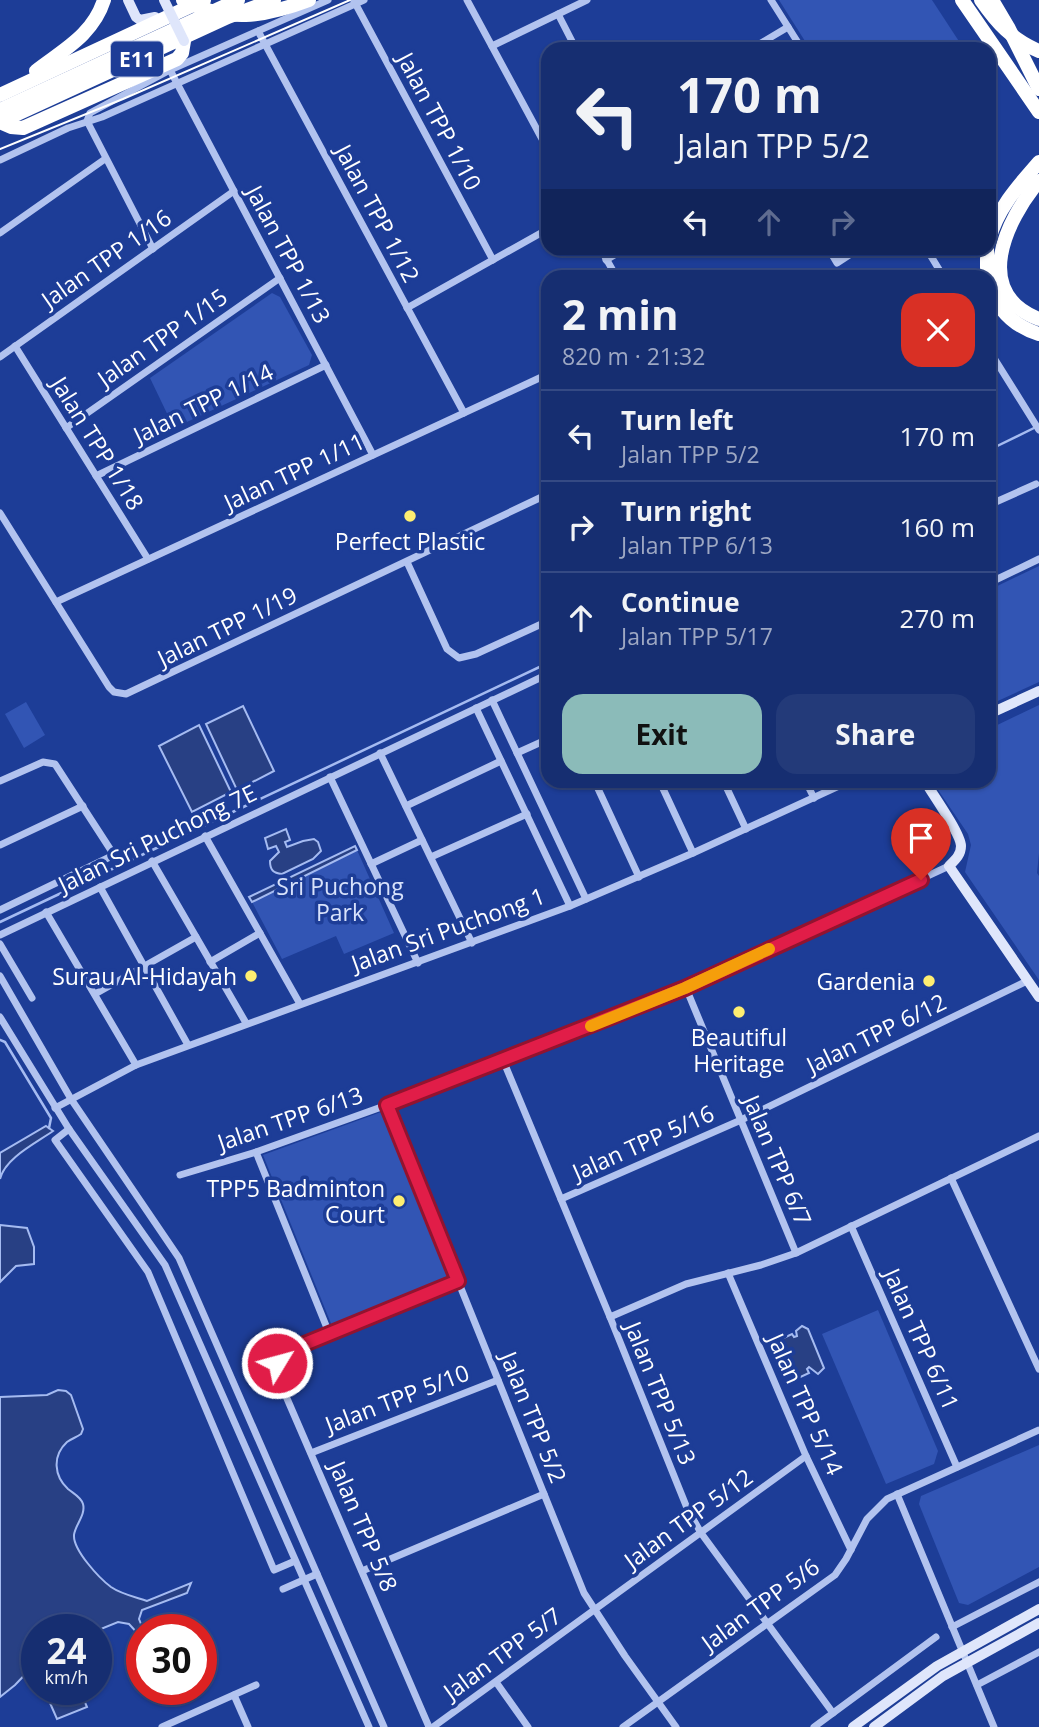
<!DOCTYPE html>
<html lang="en">
<head>
<meta charset="utf-8">
<style>
	body { margin:0; font-family:"Open Sans",sans-serif; background:#233a79; color:#f1f3f6; height:100vh; display:flex; flex-direction:column; font-size:26px; white-space:nowrap }
	* { box-sizing:border-box; margin:0 }
	p { font-size:23px; color:#9ea8c3 }
	.icon { flex:none; width:38px; height:38px; fill:none; stroke:currentColor; stroke-width:2; stroke-linecap:round; stroke-linejoin:round }
	.map { position:relative; flex:1; overflow:hidden }
	.panel { position:absolute; left:541px; top:270px; width:455px; height:518px; display:flex; flex-direction:column; background:#162e71; border-radius:21px; box-shadow:0 2px 5px #0004,0 0 0 2px #354a84 }
	.panel>* { flex:none }
	.top-card { position:absolute; left:541px; top:42px; width:455px; height:214px; border-radius:21px; box-shadow:0 2px 5px #0004,0 0 0 2px #354a84; background:#162e71; color:#f1f3f6; overflow:hidden }
	.speed { position:absolute; left:21px; top:1614px; display:flex; gap:14px; font-size:35px; font-weight:700; text-align:center }
	.speed>* { display:grid; place-content:center; width:91px; height:91px; border-radius:50%; background:#162e71; box-shadow:0 2px 5px #0004,0 0 0 2px #354a84; line-height:1 }
	.speed small { font-size:18px; font-weight:400 }
	.speed .limit { border:10px solid #d22; background:#fff; color:#111 }
	.pin { position:absolute; display:grid; place-items:center; width:60px; height:60px; color:#fff; margin:-72px -30px; border-radius:50% 50% 50% 0; rotate:-45deg; box-shadow:0 0 7px #0007 }
	.pin .icon { rotate:45deg }
	.me { position:absolute; width:77px; margin:-38px; rotate:53deg; stroke-linejoin:round; filter:drop-shadow(0 0 5px #0008) }
	.turn { display:flex; align-items:center; gap:24px; height:147px; padding:0 21px; font-size:32px }
	.turn .icon { width:91px; height:91px; stroke-width:2.5 }
	.turn b { display:block; font-size:49px; line-height:60px }
	.lanes { display:flex; align-items:center; height:66px; padding:0 21px; background:#0003; justify-content:center; gap:35px; direction:ltr }
	.lanes .off { opacity:.35 }
	.round { display:grid; place-items:center; flex:none; width:74px; height:74px; border-radius:21px; background:#233a79 }
	.headline { display:flex; align-items:center; justify-content:space-between; height:119px; padding:0 21px }
	h1 { font-size:42px; font-weight:700; line-height:52px }
	.button { display:flex; gap:14px; margin-top:auto; padding:14px 21px }
	.button a { flex:1; height:80px; border-radius:21px; background:#8bbbb9; color:#111; font-size:28px; font-weight:700; line-height:80px; text-align:center }
	.button a+a { background:#233a79; color:#f1f3f6 }
	ul { padding:0; list-style:none }
	li { display:flex; align-items:center; gap:21px; height:91px; padding:0 21px; border-top:2px solid #354a84 }
	li div { flex:1 }
	li b { display:block; font-size:26px }
	li em { font-style:normal }
	.map>svg:first-child { display:block }
	.green { fill:#3255b4 }
	.water { fill:#284084; stroke:#a5bbf1; stroke-width:2 }
	.lines { fill:none; stroke-linecap:round; stroke-linejoin:round }
	.stream { stroke:#a5bbf1; stroke-width:2.5 }
	.street { stroke:#b2c3ef; stroke-width:7 }
	.secondary { stroke:#dfe6fb; stroke-width:10 }
	.highway { stroke:#fff; stroke-width:14 }
	.tram { stroke:#fff; stroke-width:2 }
	.secondary-bridge { stroke:#dfe6fb; stroke-width:10 }
	.highway-bridge { stroke:#fff; stroke-width:14 }
	.route-casing { stroke:#92132f; stroke-width:18 }
	.route { stroke:#e11d48; stroke-width:12 }
	.slow { stroke:#f59e0b; stroke-width:12 }
	.poi-dot { fill:#feee71; stroke:#1d3d97; stroke-width:2.5 }
	.labels { text-anchor:middle; dominant-baseline:central; stroke-width:7; stroke-linejoin:round; paint-order:stroke }
	.shield { fill:#1d3d97; stroke:#bbc5e0; stroke-width:2 }
	.shield-label { font-size:21px; font-weight:bold; fill:#fff }
	.street-label { font-size:23px; fill:#fff; stroke:#1d3d97 }
	.poi-label { font-size:23px; fill:#fff; stroke:#1d3d97; text-anchor:end }
	.park-label { font-size:23px; fill:#d8e2fb; stroke:#1d3d97 }
</style>
</head>
<body>
<div class="map">
<svg width="1039" height="1727" viewBox="0 0 1039 1727">
	<rect width="100%" height="100%" fill="#1d3d97"/>
	<g class="green">
		<polygon points="779,0 932,0 964,49 810,49"/>
		<polygon points="272,293 280,297 312,355 309,365 174,428 150,378"/>
		<polygon points="1039,566 1039,682 989,705 989,590"/>
		<polygon points="26,702 45,735 24,748 5,714"/>
		<polygon points="1039,705 1039,853 1037,873 1039,876 1039,980 965,872 971,845 968,834 932,781 989,780 989,729"/>
		<polygon points="357,850 394,933 344,954 336,936 282,959 252,902"/>
		<polygon points="384,1111 452,1279 332,1326 263,1155"/>
		<polygon points="878,1310 938,1451 934,1464 886,1484 822,1334"/>
		<polygon points="1039,1445 1039,1567 968,1605 959,1603 919,1504 921,1496"/>
	</g>
	<g class="water">
		<polygon points="243,706 274,771 237,790 206,724"/>
		<polygon points="199,725 231,792 192,812 159,746"/>
		<path d="M286,829l4,11 -5,2 2,5 16,-6 11,-2 4,3 3,9 -8,8 -31,15c-9,-1 -12,-4 -12,-13l9,-9 -3,-6 -8,3 -3,-11z"/>
		<polygon points="355,846 357,850 252,902 249,897"/>
		<path d="M46,1126l7,5c-17,12 -48,27 -53,48v-26z"/>
		<polygon points="0,1225 27,1228 34,1247 34,1264 16,1266 0,1282"/>
		<polygon points="802,1326 808,1329 824,1368 818,1374 809,1367 807,1369 809,1373 792,1381 775,1342 792,1334 794,1337 797,1336 796,1331"/>
		<path d="M58,1390l8,1 5,4 12,34 -2,5c-4,3 -10,5 -14,8 -15,14 -13,34 1,47 6,5 13,8 15,15 3,11 -8,21 -9,31 -1,15 25,43 37,52 10,7 24,10 36,14l44,-18 -4,10 -45,17 -3,9 4,10 -3,7 -11,-12 -11,-2 -22,9 -59,-2v33l-22,23 -15,12v-300l47,-2z"/>
		<polygon points="80,1691 87,1707 57,1719 50,1703"/>
	</g>
	<g class="lines">
		<g class="stream">
			<polyline points="989,450 1036,427"/>
			<polyline points="0,922 548,663"/>
			<polyline points="0,1040 5,1042 51,1118 49,1128"/>
		</g>
		<g class="street">
			<polyline points="467,0 548,150"/>
			<polyline points="771,0 802,49"/>
			<polyline points="354,1 493,260"/>
			<polyline points="558,14 576,49"/>
			<polyline points="258,31 464,413"/>
			<polyline points="492,46 587,0"/>
			<polyline points="751,49 788,27"/>
			<polyline points="170,70 373,455"/>
			<polyline points="0,160 68,128 102,117 364,0"/>
			<polyline points="0,233 105,159"/>
			<polyline points="600,248 616,276"/>
			<polyline points="828,248 837,263 860,248"/>
			<polyline points="926,248 943,276"/>
			<polyline points="153,249 87,121 90,113 170,70 328,0"/>
			<polyline points="606,260 626,248"/>
			<polyline points="407,308 548,229"/>
			<polyline points="15,346 148,559"/>
			<polyline points="989,350 1039,430"/>
			<polyline points="0,357 234,191"/>
			<polyline points="66,428 280,278"/>
			<polyline points="96,476 326,365"/>
			<polyline points="989,505 1036,484"/>
			<polyline points="0,513 109,687 114,692 126,694 548,494"/>
			<polyline points="407,562 447,649 459,658 476,654 548,621"/>
			<polyline points="989,583 1039,559"/>
			<polyline points="56,602 548,374"/>
			<polyline points="492,700 586,899"/>
			<polyline points="476,708 570,906"/>
			<polyline points="380,753 472,943"/>
			<polyline points="517,753 548,739"/>
			<polyline points="330,777 418,963"/>
			<polyline points="594,780 639,877"/>
			<polyline points="659,780 693,853"/>
			<polyline points="723,780 746,829"/>
			<polyline points="805,780 814,798"/>
			<polyline points="0,781 43,762 55,764 114,855 0,910"/>
			<polyline points="406,806 501,761"/>
			<polyline points="205,836 300,1004"/>
			<polyline points="0,845 83,806"/>
			<polyline points="431,857 527,814"/>
			<polyline points="152,861 246,1023"/>
			<polyline points="371,864 422,840"/>
			<polyline points="100,887 188,1045"/>
			<polyline points="46,912 136,1065"/>
			<polyline points="0,935 548,674"/>
			<polyline points="0,944 32,998"/>
			<polyline points="210,962 260,933"/>
			<polyline points="0,976 71,1099 179,1258 384,1727"/>
			<polyline points="686,988 796,1253"/>
			<polyline points="95,994 196,937"/>
			<polyline points="0,1017 69,1129 165,1265 369,1727"/>
			<polyline points="503,1060 610,1317 687,1508 701,1533 833,1713"/>
			<polyline points="387,1105 584,1593 625,1656 676,1727"/>
			<polyline points="55,1108 136,1065 570,906 693,853 852,780"/>
			<polyline points="69,1129 55,1140 148,1272 274,1570 295,1561"/>
			<polyline points="256,1152 329,1333"/>
			<polyline points="180,1175 256,1152 387,1105 686,988 949,866"/>
			<polyline points="951,1178 1039,1369"/>
			<polyline points="561,1199 741,1120 1027,981"/>
			<polyline points="851,1226 957,1467"/>
			<polyline points="728,1273 806,1456 851,1550"/>
			<polyline points="610,1317 686,1284 761,1265 796,1253 1039,1136"/>
			<polyline points="311,1453 498,1380"/>
			<polyline points="897,1494 994,1727"/>
			<polyline points="362,1571 544,1494"/>
			<polyline points="283,1589 317,1574"/>
			<polyline points="952,1627 1039,1582"/>
			<polyline points="496,1682 528,1727"/>
			<polyline points="977,1685 1039,1652"/>
			<polyline points="234,1695 248,1727"/>
			<polyline points="162,1727 256,1685"/>
			<polyline points="429,1727 279,1380 277,1363 285,1352 458,1281"/>
			<polyline points="433,1727 806,1456"/>
			<polyline points="623,1727 835,1575 846,1559 867,1519 887,1499 1039,1430"/>
			<polyline points="814,1727 936,1637"/>
		</g>
		<g class="secondary">
			<polyline points="128,0 136,17 140,20 155,17"/>
			<polyline points="989,714 1039,691"/>
			<path d="M924,780c8,13 37,54 37,66 0,9 -6,14 -12,20l90,131"/>
			<polyline points="853,1727 937,1666 1039,1609"/>
			<polyline points="874,1727 943,1676 1039,1623"/>
		</g>
		<g class="highway">
			<polyline points="962,0 1039,112"/>
			<polyline points="992,0 1008,27 1039,89"/>
			<path d="M36,71c27,-21 57,-36 68,-71"/>
			<polyline points="0,95 204,0"/>
			<polyline points="0,110 238,0"/>
			<polyline points="0,122 228,17 274,0"/>
			<polyline points="0,122 11,127 23,128 177,59 182,53 184,41"/>
			<path d="M1039,181c-33,39 -68,112 0,138"/>
			<path d="M989,240c8,-31 29,-54 50,-78"/>
			<polyline points="987,248 987,276"/>
			<path d="M989,284c8,25 24,42 50,50"/>
		</g>
		<polyline class="tram" points="0,149 123,99 350,0"/>
		<polyline class="secondary-bridge" points="164,0 184,41"/>
		<g class="highway-bridge">
			<path d="M183,0c45,23 81,17 126,0"/>
			<path d="M981,0c16,23 31,40 58,51"/>
		</g>
	</g>
	<g class="lines">
		<defs>
			<polyline id="route" points="277,1363 285,1352 458,1281 387,1105 685,988 921,880"/>
		</defs>
		<use href="#route" class="route-casing"/>
		<use href="#route" class="route"/>
		<polyline class="slow" points="591,1026 685,988 769,949"/>
	</g>
	<g class="poi-dot">
		<circle cx="410" cy="516" r="7"/>
		<circle cx="251" cy="976" r="7"/>
		<circle cx="929" cy="981" r="7"/>
		<circle cx="739" cy="1012" r="7"/>
		<circle cx="399" cy="1201" r="7"/>
	</g>
	<g class="labels">
		<rect class="shield" x="111" y="41.5" width="52" height="35" rx="5"/>
		<g class="shield-label">
			<text x="137" y="59">E11</text>
		</g>
		<g class="street-label">
			<text transform="translate(440 121) rotate(62)">Jalan TPP 1/10</text>
			<text transform="translate(378 213) rotate(62)">Jalan TPP 1/12</text>
			<text transform="translate(289 254) rotate(62)">Jalan TPP 1/13</text>
			<text transform="translate(106 258) rotate(-35)">Jalan TPP 1/16</text>
			<text transform="translate(162 337) rotate(-35)">Jalan TPP 1/15</text>
			<text transform="translate(203 403) rotate(-26)">Jalan TPP 1/14</text>
			<text transform="translate(98 443) rotate(58)">Jalan TPP 1/18</text>
			<text transform="translate(294 471) rotate(-25)">Jalan TPP 1/11</text>
			<text transform="translate(227 626) rotate(-26)">Jalan TPP 1/19</text>
			<text transform="translate(157 838) rotate(-26)">Jalan Sri Puchong 7E</text>
			<text transform="translate(448 929) rotate(-20)">Jalan Sri Puchong 1</text>
			<text transform="translate(876 1033) rotate(-26)">Jalan TPP 6/12</text>
			<text transform="translate(290 1118) rotate(-19)">Jalan TPP 6/13</text>
			<text transform="translate(643 1142) rotate(-24)">Jalan TPP 5/16</text>
			<text transform="translate(778 1160) rotate(67)">Jalan TPP 6/7</text>
			<text transform="translate(922 1339) rotate(66)">Jalan TPP 6/11</text>
			<text transform="translate(661 1393) rotate(68)">Jalan TPP 5/13</text>
			<text transform="translate(397 1398) rotate(-21)">Jalan TPP 5/10</text>
			<text transform="translate(806 1404) rotate(66)">Jalan TPP 5/14</text>
			<text transform="translate(534 1417) rotate(68)">Jalan TPP 5/2</text>
			<text transform="translate(688 1518) rotate(-36)">Jalan TPP 5/12</text>
			<text transform="translate(364 1526) rotate(67)">Jalan TPP 5/8</text>
			<text transform="translate(760 1604) rotate(-36)">Jalan TPP 5/6</text>
			<text transform="translate(502 1653) rotate(-36)">Jalan TPP 5/7</text>
		</g>
		<g class="poi-label">
			<text x="410" y="541" text-anchor="middle">Perfect Plastic</text>
			<text x="237" y="976">Surau Al-Hidayah</text>
			<text x="915" y="981">Gardenia</text>
			<text x="739" y="1037" text-anchor="middle">Beautiful<tspan x="739" dy="26">Heritage</tspan></text>
			<text x="385" y="1188">TPP5 Badminton<tspan x="385" dy="26">Court</tspan></text>
		</g>
		<g class="park-label">
			<text x="340" y="886">Sri Puchong<tspan x="340" dy="26">Park</tspan></text>
		</g>
	</g>
</svg>
<div class="speed"><div>24<small>km/h</small></div><div class="limit">30</div></div>
<div class="pin" style="left:921px;top:880px;background:#d93025"><svg class="icon" aria-label="arrive" viewBox="0 0 24 24"><path d="M6 21V4h12l-3 4 3 4H6"/></svg></div>
<svg class="me" style="left:277px;top:1363px" viewBox="-20 -20 40 40"><circle r="17" fill="#e11d48" stroke="#fff" stroke-width="3"/><path d="M0-11L8 9 0 5-8 9z" fill="#fff"/></svg>
<div class="top-card">
<div class="turn"><svg class="icon" aria-label="left" viewBox="0 0 24 24"><path d="M17 20v-9H6M10 6l-5 5 5 5"/></svg><div><b>170 m</b>Jalan TPP 5/2</div></div>
<div class="lanes"><svg class="icon" aria-label="left" viewBox="0 0 24 24"><path d="M17 20v-9H6M10 6l-5 5 5 5"/></svg><svg class="icon off" aria-label="ahead" viewBox="0 0 24 24"><path d="M12 20V5M6 11l6-6 6 6"/></svg><svg class="icon off" aria-label="right" viewBox="0 0 24 24"><path d="M7 20v-9h11M14 6l5 5-5 5"/></svg></div>
</div>
<section class="panel">
<div class="headline"><div><h1>2 min</h1><p>820 m · 21:32</p></div><a class="round" style="background:#d93025;color:#fff"><svg class="icon" aria-label="close" viewBox="0 0 24 24"><path d="M6 6l12 12M18 6L6 18"/></svg></a></div>
<ul>
<li><svg class="icon" aria-label="left" viewBox="0 0 24 24"><path d="M17 20v-9H6M10 6l-5 5 5 5"/></svg><div><b>Turn left</b><p>Jalan TPP 5/2</p></div><em>170 m</em></li>
<li><svg class="icon" aria-label="right" viewBox="0 0 24 24"><path d="M7 20v-9h11M14 6l5 5-5 5"/></svg><div><b>Turn right</b><p>Jalan TPP 6/13</p></div><em>160 m</em></li>
<li><svg class="icon" aria-label="ahead" viewBox="0 0 24 24"><path d="M12 20V5M6 11l6-6 6 6"/></svg><div><b>Continue</b><p>Jalan TPP 5/17</p></div><em>270 m</em></li>
</ul>
<div class="button"><a>Exit</a><a>Share</a></div>
</section>
</div>
</body>
</html>
